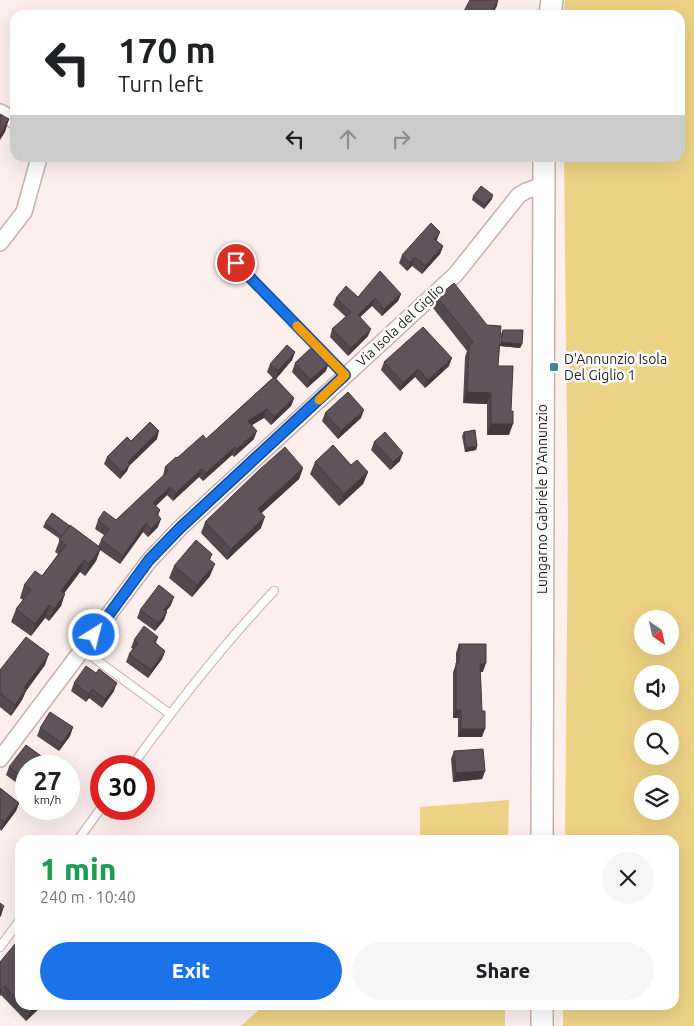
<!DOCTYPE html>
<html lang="en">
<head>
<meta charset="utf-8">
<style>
	body { margin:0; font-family:Ubuntu,sans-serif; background:#f6f6f6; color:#202124; height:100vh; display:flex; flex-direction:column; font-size:19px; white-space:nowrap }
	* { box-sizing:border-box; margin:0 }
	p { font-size:16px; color:#757577 }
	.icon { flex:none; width:28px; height:28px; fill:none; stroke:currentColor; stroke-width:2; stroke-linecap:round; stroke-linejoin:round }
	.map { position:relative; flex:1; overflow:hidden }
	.side { position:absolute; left:15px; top:835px; width:664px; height:175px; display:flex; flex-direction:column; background:#fff; border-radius:15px; box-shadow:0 5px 20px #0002 }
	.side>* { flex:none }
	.banner { position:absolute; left:10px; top:10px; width:675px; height:152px; border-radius:15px; box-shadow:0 5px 20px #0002; background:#fff; color:#202124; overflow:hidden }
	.needle { width:32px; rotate:146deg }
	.buttons { position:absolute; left:634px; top:610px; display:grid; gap:10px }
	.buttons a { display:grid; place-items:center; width:45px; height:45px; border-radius:50%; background:#fff; box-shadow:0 5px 20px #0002; font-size:25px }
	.speed { position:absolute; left:15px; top:755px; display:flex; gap:10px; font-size:25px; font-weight:700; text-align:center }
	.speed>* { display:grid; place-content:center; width:65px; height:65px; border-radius:50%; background:#fff; box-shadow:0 5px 20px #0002; line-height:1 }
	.speed small { font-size:12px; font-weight:400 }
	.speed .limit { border:8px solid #d22; background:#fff; color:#111 }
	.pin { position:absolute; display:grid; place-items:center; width:42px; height:42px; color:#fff; margin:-21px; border:2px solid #fff; border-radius:50%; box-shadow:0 1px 5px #0007 }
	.me { position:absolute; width:55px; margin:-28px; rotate:36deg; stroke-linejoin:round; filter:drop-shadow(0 0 4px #0008) }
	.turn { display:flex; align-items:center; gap:18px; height:105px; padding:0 25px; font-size:22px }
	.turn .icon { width:65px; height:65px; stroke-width:2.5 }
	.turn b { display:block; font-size:35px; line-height:42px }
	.lanes { display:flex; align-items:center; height:48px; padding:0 25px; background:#0003; justify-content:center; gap:25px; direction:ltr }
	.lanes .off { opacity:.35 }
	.round { display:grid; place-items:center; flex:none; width:52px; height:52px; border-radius:26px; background:#f6f6f6 }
	.headline { display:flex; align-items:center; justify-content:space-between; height:85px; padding:0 25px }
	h1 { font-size:30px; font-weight:800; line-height:38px; color:#1e9e55 }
	.button { display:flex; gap:10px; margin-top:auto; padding:10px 25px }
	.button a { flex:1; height:58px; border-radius:30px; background:#1a73e8; color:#fff; font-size:20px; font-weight:800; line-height:58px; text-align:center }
	.button a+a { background:#f6f6f6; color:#202124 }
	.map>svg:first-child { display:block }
	.green { fill:#eed386; fill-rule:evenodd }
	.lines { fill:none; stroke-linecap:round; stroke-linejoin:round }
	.service-casing { stroke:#c5b0ae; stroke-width:10 }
	.minor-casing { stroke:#c5b0ae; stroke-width:18 }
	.secondary-casing { stroke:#c5b0ae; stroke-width:24 }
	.service { stroke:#fff; stroke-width:8 }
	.minor { stroke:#fff; stroke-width:15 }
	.secondary { stroke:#fff; stroke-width:21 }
	.wall { fill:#54474d }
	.shaded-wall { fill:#45393e }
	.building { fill:#625259; stroke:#45393e }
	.route-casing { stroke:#114b97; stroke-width:12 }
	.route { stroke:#1a73e8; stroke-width:9 }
	.slow { stroke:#f59e0b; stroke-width:9 }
	.poi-dot { fill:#418694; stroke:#fff; stroke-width:2 }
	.labels { text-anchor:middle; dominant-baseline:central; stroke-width:5; stroke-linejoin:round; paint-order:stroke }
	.street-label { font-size:14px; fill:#271f1e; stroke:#fff }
	.poi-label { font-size:14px; fill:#271f1e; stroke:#fff; text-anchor:start }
</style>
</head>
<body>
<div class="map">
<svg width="694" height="1026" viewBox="0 0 694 1026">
	<rect width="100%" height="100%" fill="#fdefee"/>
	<g class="green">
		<path d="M565,0h129v1026h-131v-21h111v-165h-109l3,-320 -4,-362h116v-143h-117zM642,619h28v27h-28zM642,674h28v27h-28zM642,729h28v27h-28zM642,784h28v27h-28z"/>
		<polygon points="509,800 508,840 420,840 420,807"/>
		<polygon points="264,1005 505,1005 505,1026 241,1026"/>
	</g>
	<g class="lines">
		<defs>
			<g id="service">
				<polyline points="236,263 345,375"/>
				<polyline points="83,650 170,714"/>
				<path d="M132,766c44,-61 90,-120 142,-175"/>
				<polyline points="78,840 101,808"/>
				<polyline points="0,947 20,920"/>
			</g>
			<g id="minor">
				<polyline points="0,112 15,121"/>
				<polyline points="0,243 24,212 39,158"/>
				<polyline points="0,759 149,561 180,528 456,274 519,195 526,191 543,185"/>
			</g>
			<g id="secondary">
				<polyline points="550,15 552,0"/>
				<polyline points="542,840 544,158"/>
				<polyline points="542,1026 542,1005"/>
			</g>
		</defs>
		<use href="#service" class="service-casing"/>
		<use href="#minor" class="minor-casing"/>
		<use href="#secondary" class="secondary-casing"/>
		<use href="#service" class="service"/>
		<use href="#minor" class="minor"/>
		<use href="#secondary" class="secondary"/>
	</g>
	<g class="wall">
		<polygon points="473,196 492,199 484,209 472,200"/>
		<polygon points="437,240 437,241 443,246 440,254 422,274 412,266 407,271 399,263 402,255"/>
		<polygon points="401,294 398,301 382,316 372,306 360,317 368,336 348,356 330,337 332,329 346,317 333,305 336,298"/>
		<polygon points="437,297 498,366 509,435 487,435 487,404 463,403 465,357 467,351 433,308"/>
		<polygon points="503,330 522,344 520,348 500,346 501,334"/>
		<polygon points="295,352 292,360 276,379 294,398 291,406 271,425 264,418 252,425 254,439 234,457 232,455 203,481 199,477 173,501 167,495 156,506 160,510 158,516 158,527 148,537 143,532 120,564 100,550 96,561 85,576 80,572 64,593 61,606 49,621 45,618 31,636 11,622 16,609 23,600 20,598 24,585 42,576 58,554 55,552 60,539 43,527 45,523 98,547 101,540 104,535 95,529 98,520 116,520 163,476 165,467 206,439 273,378 267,372 270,364"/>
		<polygon points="384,362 449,366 425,388 415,377 400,391 381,370"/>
		<polygon points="295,363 326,371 307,388 292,372"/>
		<polygon points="325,413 361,418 338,439 322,421"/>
		<polygon points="464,432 477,446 476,450 465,452 462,436"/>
		<polygon points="157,439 129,466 127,471 120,479 104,464 107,457 131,441"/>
		<polygon points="374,442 400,461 390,470 371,450"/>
		<polygon points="315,462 351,465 368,472 363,484 339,506 310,474"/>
		<polygon points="303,468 299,479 261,513 261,528 227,560 201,533 205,522"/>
		<polygon points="212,554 210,560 210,576 192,597 169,578 174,566"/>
		<polygon points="171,605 166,611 164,620 155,631 137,618 140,610"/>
		<polygon points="158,637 156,643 165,651 162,659 148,678 126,662 129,654 133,649 131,648 134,640"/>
		<polygon points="459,644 483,672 480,672 482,737 458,737 458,718 453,718 453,672 456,664 456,653"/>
		<polygon points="45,665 26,691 22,700 11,716 0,707 0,670"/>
		<polygon points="74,683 114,691 102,708 89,698 86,702 71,691"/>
		<polygon points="73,727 70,736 59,751 37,736 40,728"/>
		<polygon points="454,751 485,771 482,779 453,782 451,759"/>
		<polygon points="26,766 26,790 6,775 9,767"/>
		<polygon points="0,788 19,803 16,811 1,831 0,829"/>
		<polygon points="20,938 20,1005 43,1005 26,1021 1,995"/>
	</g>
	<g class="shaded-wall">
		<polygon points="498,0 497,6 492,15 490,15"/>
		<polygon points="9,119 5,132 0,140 0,135"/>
		<polygon points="493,195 492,199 484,209 485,205"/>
		<polygon points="440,232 437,240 431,247 434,239"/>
		<polygon points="443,246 440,254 422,274 425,266"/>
		<polygon points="415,257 412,266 407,271 410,263"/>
		<polygon points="401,294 398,301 382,316 384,309"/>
		<polygon points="375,298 372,306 355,322 358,315"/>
		<polygon points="371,329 368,336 348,356 351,348"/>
		<polygon points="501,342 522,344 520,348 500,346"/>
		<polygon points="295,352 292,360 275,380 278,371"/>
		<polygon points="452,358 449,366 425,388 428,380"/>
		<polygon points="329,363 326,371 307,388 310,380"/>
		<polygon points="418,369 415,377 400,391 403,383"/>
		<polygon points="467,392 491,393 487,404 463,403"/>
		<polygon points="294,398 291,406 271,425 274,417"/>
		<polygon points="267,409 264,418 245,429 248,421"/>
		<polygon points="364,410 361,418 338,439 341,431"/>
		<polygon points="491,424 513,424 509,435 487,435"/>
		<polygon points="159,431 157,439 129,466 127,471 120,479 122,472 128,462"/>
		<polygon points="257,431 254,439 234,457 237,449"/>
		<polygon points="477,446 476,450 465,452 466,448"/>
		<polygon points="235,447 232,455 203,481 206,473"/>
		<polygon points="403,453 400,461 390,470 393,462"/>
		<polygon points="303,468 299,479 254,520 258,509"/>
		<polygon points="202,469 199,477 173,501 176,493"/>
		<polygon points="368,472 363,484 339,506 344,494"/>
		<polygon points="170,487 167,495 150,511 153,503"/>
		<polygon points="265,517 261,528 227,560 231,549"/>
		<polygon points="161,519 158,527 148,537 151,529"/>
		<polygon points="146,523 143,532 120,564 123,556"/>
		<polygon points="101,548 96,561 85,576 89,564"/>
		<polygon points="84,560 80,572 57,603 61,591"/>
		<polygon points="215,564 210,576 192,597 197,585"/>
		<polygon points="65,594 61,606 49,621 54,609"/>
		<polygon points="174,597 171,605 161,618 164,610"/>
		<polygon points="49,605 45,618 31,636 35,624"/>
		<polygon points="167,612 164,620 155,631 158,623"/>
		<polygon points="165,651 162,659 148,678 151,670"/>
		<polygon points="49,654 45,665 26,691 22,700 11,716 15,705 24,688"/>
		<polygon points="486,663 483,672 477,672 480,664"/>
		<polygon points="117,683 114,691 102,708 105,699"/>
		<polygon points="92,689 89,698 86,702 89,694"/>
		<polygon points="456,710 461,710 458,718 453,718"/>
		<polygon points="73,727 70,736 59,751 62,743"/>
		<polygon points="461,729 485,729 482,737 458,737"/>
		<polygon points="485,771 482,779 453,782 456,773"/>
		<polygon points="19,803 16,811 1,831 4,822"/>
		<polygon points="4,906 1,916 0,917 0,912"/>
		<polygon points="4,986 1,995 0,996 0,991"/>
		<polygon points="37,1005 43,1005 26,1021 29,1013"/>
	</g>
	<g class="building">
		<polygon points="470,0 498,0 490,15 467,15 463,13"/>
		<polygon points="0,114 9,119 0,135"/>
		<polygon points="481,186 493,195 485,205 473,196"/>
		<polygon points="431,223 440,232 434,239 443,246 425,266 415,257 410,263 402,255"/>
		<polygon points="380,271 401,294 384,309 375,298 358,315 371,329 351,348 332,329 351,312 336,298 346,286 358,297"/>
		<polygon points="454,283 487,325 501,326 498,366 513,366 511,411 513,411 513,424 491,424 491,393 467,392 469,346 473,342 437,297"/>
		<polygon points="423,327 452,358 428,380 418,369 403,383 384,362"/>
		<polygon points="503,330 523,330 522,344 501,342"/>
		<polygon points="287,345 295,352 278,371 270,364"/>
		<polygon points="313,346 329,363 310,380 295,363"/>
		<polygon points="274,377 294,398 274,417 267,409 248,421 257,431 237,449 235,447 206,473 202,469 176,493 170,487 153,503 160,510 157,514 161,519 151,529 146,523 123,556 101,540 109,529 98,520 104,511 116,520 168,471 165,467 176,457 177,458 203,435 206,439"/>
		<polygon points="348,392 364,410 341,431 325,413"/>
		<polygon points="150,422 159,431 128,462 130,464 122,472 107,457 127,437 131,441"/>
		<polygon points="475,430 477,446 466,448 464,432"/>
		<polygon points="385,432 403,453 393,462 374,442"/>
		<polygon points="333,445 351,465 357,460 368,472 344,494 315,462"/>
		<polygon points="285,447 303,468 258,509 265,517 231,549 205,522 258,471"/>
		<polygon points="52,513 70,526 62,536 45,523"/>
		<polygon points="70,525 101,548 89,564 84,560 61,591 65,594 54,609 49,605 35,624 16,609 31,590 24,585 35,571 42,576 66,545 59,540"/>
		<polygon points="196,540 212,554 209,559 215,564 197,585 174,566"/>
		<polygon points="159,585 174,597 164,610 167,612 158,623 140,610"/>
		<polygon points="144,626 158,637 154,642 165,651 151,670 129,654 138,643 134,640"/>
		<polygon points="26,637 49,654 24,688 26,689 15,705 0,693 0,670"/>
		<polygon points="459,644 486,644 486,663 480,664 482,711 485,711 485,729 461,729 461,710 456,710 456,663 459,663"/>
		<polygon points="86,666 96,673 99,669 117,683 105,699 92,689 89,694 74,683"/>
		<polygon points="50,712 73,727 62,743 40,728"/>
		<polygon points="26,745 48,761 44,766 26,766 26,780 9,767"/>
		<polygon points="483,749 485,771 456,773 454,751"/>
		<polygon points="0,788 19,803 4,822 0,819"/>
		<polygon points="0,903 4,906 0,912"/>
		<polygon points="20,938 20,1003 4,986 0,991 0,962"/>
		<polygon points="22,1005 37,1005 29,1013"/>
	</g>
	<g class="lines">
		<defs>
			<polyline id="route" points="94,635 149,560 180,528 345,375 236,263"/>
		</defs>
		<use href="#route" class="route-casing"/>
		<use href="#route" class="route"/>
		<polyline class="slow" points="297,326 345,375 319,400"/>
	</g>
	<rect class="poi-dot" x="549" y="362" width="10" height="10" rx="2.5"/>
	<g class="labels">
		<g class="street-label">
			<text transform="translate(400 325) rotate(-43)">Via Isola del Giglio</text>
			<text transform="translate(542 499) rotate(-90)">Lungarno Gabriele D'Annunzio</text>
		</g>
		<g class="poi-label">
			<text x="564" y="359">D'Annunzio Isola<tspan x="564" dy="16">Del Giglio 1</tspan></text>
		</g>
	</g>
</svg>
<div class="buttons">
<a><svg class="needle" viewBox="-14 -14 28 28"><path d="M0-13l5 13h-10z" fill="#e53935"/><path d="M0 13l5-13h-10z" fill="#757577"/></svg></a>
<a><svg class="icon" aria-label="sound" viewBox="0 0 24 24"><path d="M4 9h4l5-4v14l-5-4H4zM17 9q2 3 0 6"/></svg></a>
<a><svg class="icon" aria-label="search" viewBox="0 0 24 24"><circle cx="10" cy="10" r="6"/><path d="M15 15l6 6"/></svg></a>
<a><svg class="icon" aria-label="layers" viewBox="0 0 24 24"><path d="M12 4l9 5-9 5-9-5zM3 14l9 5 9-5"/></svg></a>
</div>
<div class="speed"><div>27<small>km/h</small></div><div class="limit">30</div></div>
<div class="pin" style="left:236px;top:263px;background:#d93025"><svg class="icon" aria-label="arrive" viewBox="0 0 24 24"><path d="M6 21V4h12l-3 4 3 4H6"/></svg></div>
<svg class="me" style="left:94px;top:635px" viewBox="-20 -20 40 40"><circle r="17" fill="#1a73e8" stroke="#fff" stroke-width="3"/><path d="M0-11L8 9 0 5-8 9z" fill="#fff"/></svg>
<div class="banner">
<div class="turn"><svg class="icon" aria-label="left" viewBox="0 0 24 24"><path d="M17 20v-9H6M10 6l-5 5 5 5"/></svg><div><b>170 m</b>Turn left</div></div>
<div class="lanes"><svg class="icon" aria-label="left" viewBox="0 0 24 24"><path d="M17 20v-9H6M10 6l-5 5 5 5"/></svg><svg class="icon off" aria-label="ahead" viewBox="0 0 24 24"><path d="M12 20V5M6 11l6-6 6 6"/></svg><svg class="icon off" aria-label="right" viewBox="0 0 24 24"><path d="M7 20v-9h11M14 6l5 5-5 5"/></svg></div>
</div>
<section class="side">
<div class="headline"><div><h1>1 min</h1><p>240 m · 10:40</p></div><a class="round"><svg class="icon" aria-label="close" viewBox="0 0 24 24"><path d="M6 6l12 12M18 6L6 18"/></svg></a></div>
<div class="button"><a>Exit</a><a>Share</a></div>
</section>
</div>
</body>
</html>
